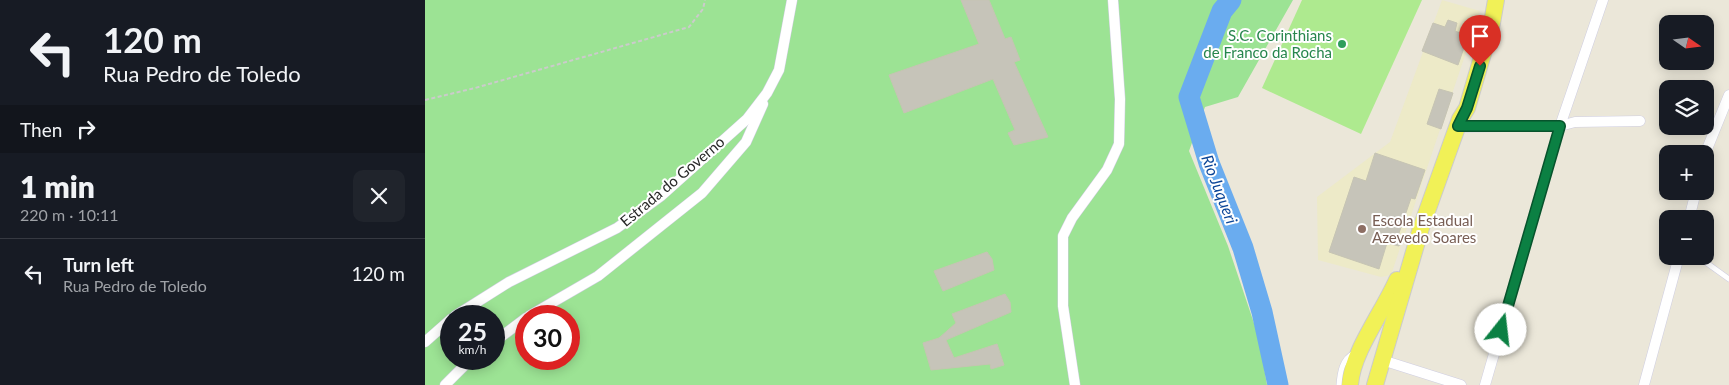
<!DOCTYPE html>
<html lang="en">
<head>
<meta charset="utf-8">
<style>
	body { margin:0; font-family:Lato,sans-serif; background:#20242c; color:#f1f3f6; height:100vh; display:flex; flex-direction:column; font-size:19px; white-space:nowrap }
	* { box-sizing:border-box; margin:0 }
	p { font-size:16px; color:#9ea1a6 }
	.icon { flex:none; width:28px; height:28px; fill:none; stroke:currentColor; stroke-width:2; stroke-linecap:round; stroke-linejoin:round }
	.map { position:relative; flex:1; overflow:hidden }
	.drawer { display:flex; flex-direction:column; background:#171b24; width:425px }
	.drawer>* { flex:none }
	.guide { background:#171b24; color:#f1f3f6; overflow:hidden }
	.needle { width:32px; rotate:104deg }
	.tools { position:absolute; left:1234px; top:15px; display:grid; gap:10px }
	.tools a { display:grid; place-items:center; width:55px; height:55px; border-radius:10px; background:#171b24; box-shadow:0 2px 12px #0003; font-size:25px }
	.speed { position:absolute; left:15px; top:305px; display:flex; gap:10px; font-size:25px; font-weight:700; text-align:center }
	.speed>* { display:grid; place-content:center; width:65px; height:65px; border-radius:50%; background:#171b24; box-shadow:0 2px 12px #0003; line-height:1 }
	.speed small { font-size:12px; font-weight:400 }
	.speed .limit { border:8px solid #d22; background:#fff; color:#111 }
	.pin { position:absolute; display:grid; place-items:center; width:42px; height:42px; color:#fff; margin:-51px -21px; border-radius:50% 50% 50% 0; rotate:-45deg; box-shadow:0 0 5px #0007 }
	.pin .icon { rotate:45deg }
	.me { position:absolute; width:55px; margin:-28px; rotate:16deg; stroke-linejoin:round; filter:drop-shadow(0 0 4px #0008) }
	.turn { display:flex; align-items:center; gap:18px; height:105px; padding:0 20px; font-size:22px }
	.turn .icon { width:65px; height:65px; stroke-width:2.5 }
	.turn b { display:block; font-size:35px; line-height:42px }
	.then { display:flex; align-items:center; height:48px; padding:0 20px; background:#0003; gap:10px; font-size:19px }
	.round { display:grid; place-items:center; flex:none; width:52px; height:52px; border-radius:10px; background:#20242c }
	.head { display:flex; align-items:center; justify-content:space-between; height:85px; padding:0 20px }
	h1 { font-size:30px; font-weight:800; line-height:38px }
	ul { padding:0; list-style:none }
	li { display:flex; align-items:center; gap:15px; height:70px; padding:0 20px; border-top:1px solid #363941 }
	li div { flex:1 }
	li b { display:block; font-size:19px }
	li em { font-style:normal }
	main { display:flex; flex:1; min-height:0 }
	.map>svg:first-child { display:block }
	.education { fill:#edeac8 }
	.green { fill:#9ce394; fill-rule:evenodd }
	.pitch { fill:#aeea8f }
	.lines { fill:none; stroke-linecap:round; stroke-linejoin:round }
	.river { stroke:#6aacef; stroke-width:21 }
	.building { fill:#c6c4b9; stroke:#c6c4b3 }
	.service-casing { stroke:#cfcee1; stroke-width:6 }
	.minor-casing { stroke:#cfcee1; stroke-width:11 }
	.primary-casing { stroke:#cbcbcb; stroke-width:18 }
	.path { stroke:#cbcbcb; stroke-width:2; stroke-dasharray:4 2.5; stroke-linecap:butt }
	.service { stroke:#fff; stroke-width:5 }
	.minor { stroke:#fff; stroke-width:10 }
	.primary { stroke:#f1f157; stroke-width:16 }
	.route-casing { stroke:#07532c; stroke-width:12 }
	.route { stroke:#0b8043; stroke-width:9 }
	.leisure-dot { fill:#2e9e5b; stroke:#fff; stroke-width:2 }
	.education-dot { fill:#8d6e63; stroke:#fff; stroke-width:2 }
	.labels { text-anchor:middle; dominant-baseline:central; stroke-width:4; stroke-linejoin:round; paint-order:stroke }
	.leisure-label { font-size:15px; fill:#27864d; stroke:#fff; text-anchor:end }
	.street-label { font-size:15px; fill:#282828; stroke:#fff }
	.education-label { font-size:15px; fill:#785e54; stroke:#fff; text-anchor:start }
	.water-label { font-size:16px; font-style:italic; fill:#0c4698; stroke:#fff }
</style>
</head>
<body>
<main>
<section class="drawer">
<div class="guide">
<div class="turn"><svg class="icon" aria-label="left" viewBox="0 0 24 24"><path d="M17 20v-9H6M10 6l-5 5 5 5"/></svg><div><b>120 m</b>Rua Pedro de Toledo</div></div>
<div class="then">Then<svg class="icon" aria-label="right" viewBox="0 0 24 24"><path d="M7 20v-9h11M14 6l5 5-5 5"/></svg></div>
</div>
<div class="head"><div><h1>1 min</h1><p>220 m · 10:11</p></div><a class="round"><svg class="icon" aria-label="close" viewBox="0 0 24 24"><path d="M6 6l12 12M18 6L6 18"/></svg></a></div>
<ul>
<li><svg class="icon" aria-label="left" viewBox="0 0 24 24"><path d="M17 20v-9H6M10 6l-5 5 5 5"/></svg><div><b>Turn left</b><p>Rua Pedro de Toledo</p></div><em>120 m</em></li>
</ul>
</section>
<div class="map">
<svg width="1304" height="385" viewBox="0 0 1304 385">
	<rect width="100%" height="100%" fill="#ebe7d9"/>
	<polygon class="education" points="1017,0 1055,11 966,275 956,277 893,260 892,197 965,142"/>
	<path class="green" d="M0,0h868l-55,97 -33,10 -16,44 39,95 31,92 8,47h-842zM26,316h43v43h-43zM101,316h43v43h-43z"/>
	<polygon class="pitch" points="877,0 997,0 936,134 837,88"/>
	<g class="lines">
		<polyline class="river" points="806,0 797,11 764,97 784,163 818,248 837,312 853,385"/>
	</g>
	<g class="building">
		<polygon points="536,0 564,0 580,39 586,37 595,60 589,62 623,137 589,145 583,133 590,130 568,79 479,113 464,75 554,44"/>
		<polygon points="1023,20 1032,23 1030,31 1043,36 1033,65 997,51 1008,23 1020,27"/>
		<polygon points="1014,89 1028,93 1016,129 1002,124"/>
		<polygon points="950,153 1000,170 990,199 986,198 973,236 977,238 974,246 962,243 954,269 904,252 929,177 941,181"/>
		<polygon points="562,252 567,259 569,270 518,291 509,271"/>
		<polygon points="580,294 585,302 586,312 521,340 529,358 572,344 579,365 566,369 565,364 506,370 498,343 514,338 531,323 527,314"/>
	</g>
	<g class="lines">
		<defs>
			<g id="service">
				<polyline points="1272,256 1304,279"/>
				<path d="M914,385c1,-13 3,-26 15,-32"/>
			</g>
			<g id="minor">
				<polyline points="1033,127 1135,126 1150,122 1215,121"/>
				<polyline points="1280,154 1304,95"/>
				<polyline points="1264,219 1271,191"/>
				<polyline points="30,316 84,282 192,228 236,196 322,119 342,93 354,70 367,0"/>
				<polyline points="104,316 173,276 277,193 321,142 338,104"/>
				<polyline points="0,342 26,319"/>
				<polyline points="69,342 101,318"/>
				<polyline points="957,360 1036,385"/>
				<polyline points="20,385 46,359"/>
				<polyline points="650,385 638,306 638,236 647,218 682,170 694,144 695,99 688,0"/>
				<polyline points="1060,385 1135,126 1178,0"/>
				<polyline points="1219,385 1254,256"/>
			</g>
			<g id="primary">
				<path d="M925,385c2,-33 33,-73 47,-105"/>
				<polyline points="950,385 996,228 1035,119 1042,108 1067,23 1071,0"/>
			</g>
		</defs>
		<use href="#service" class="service-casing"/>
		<use href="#minor" class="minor-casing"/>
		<use href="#primary" class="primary-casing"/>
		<polyline class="path" points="0,100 50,88 264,27 278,9 280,0"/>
		<use href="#service" class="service"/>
		<use href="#minor" class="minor"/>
		<use href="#primary" class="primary"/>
	</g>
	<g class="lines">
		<defs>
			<polyline id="route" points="1055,66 1042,108 1033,126 1135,126 1076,330"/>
		</defs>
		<use href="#route" class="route-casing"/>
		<use href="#route" class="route"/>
	</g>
	<circle class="leisure-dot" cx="917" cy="44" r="5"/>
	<circle class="education-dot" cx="937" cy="229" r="5"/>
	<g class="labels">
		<g class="leisure-label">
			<text x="907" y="35">S.C. Corinthians<tspan x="907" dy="17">de Franco da Rocha</tspan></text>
		</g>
		<g class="street-label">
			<text transform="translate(247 181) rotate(-40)">Estrada do Governo</text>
		</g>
		<g class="education-label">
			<text x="947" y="220">Escola Estadual<tspan x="947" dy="17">Azevedo Soares</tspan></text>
		</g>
		<g class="water-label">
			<text transform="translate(795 189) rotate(69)">Rio Juqueri</text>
		</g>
	</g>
</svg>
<div class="tools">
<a><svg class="needle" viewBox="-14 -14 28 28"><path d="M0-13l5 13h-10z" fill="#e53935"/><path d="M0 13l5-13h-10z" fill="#9ea1a6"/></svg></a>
<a><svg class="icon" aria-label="layers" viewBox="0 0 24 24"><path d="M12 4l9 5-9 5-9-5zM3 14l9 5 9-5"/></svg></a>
<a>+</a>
<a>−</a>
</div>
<div class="speed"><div>25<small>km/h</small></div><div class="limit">30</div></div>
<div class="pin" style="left:1055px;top:66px;background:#d93025"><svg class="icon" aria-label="arrive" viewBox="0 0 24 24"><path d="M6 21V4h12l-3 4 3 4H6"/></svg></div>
<svg class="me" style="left:1076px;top:330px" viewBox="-20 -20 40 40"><circle r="19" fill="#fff"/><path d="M0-13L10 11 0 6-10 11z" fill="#0b8043"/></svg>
</div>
</main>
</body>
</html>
